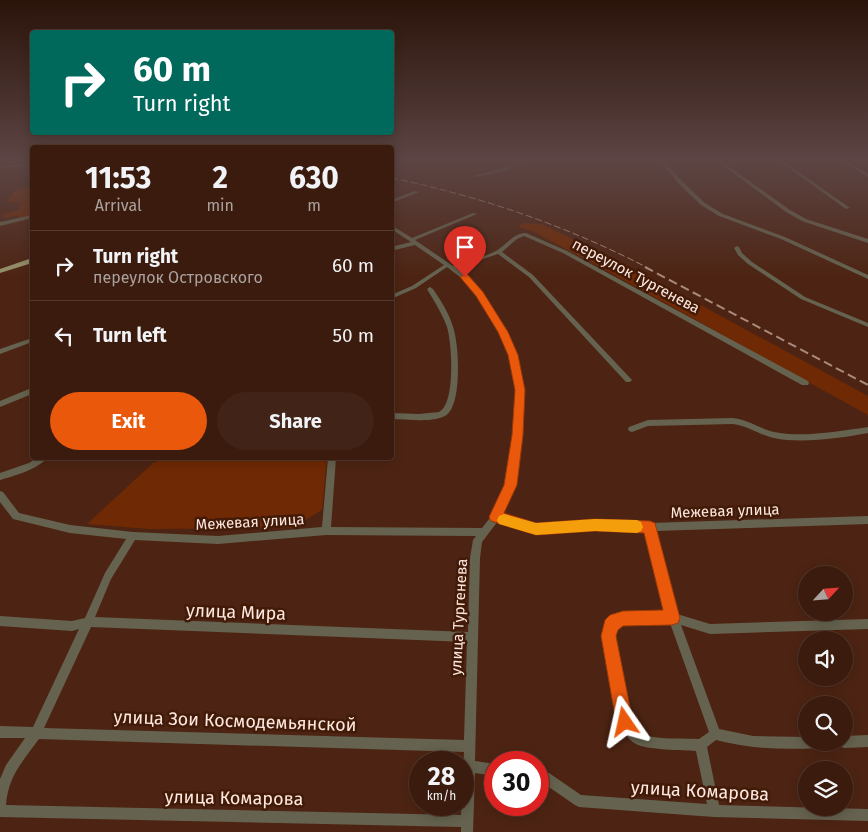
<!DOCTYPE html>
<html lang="en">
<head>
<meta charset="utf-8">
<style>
	body { margin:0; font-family:"Fira Sans",sans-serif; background:#412417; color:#f1f3f6; height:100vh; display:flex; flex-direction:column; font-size:19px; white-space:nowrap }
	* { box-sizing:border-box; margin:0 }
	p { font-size:16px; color:#aba19e }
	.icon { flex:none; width:28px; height:28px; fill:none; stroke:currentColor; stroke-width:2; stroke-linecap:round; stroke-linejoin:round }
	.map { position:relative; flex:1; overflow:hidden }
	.sheet { position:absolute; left:30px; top:145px; width:364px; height:315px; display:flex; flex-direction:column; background:#3a1b0e; border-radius:5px; box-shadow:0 2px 12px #0003,0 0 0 1px #54392e }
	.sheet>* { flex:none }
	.guide { position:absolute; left:30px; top:30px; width:364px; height:105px; border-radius:5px; box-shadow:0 2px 12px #0003,0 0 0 1px #54392e; background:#00695c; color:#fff; overflow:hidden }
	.needle { width:32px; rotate:64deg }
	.buttons { position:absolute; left:798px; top:566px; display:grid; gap:10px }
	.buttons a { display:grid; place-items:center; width:55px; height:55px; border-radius:50%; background:#3a1b0e; box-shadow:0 2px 12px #0003,0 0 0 1px #54392e; font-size:25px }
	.speed { position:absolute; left:409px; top:751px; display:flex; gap:10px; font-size:25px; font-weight:700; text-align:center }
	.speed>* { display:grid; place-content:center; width:65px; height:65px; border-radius:50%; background:#3a1b0e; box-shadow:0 2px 12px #0003,0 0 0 1px #54392e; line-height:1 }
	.speed small { font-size:12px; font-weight:400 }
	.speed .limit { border:8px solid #d22; background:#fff; color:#111 }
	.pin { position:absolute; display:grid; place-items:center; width:42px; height:42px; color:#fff; margin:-51px -21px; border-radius:50% 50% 50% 0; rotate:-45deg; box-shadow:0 0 5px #0007 }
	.pin .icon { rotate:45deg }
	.me { position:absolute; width:55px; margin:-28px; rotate:349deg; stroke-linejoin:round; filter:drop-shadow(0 0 4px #0008) }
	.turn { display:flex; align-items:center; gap:18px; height:105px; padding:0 20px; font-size:22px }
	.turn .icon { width:65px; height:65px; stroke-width:2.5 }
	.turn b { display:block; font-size:35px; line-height:42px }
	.eta { display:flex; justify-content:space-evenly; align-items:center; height:85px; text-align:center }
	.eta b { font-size:30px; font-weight:700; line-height:35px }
	.action { display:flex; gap:10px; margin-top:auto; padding:10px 20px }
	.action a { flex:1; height:58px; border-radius:30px; background:#ea580c; color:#fff; font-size:20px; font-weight:700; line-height:58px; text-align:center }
	.action a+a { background:#412417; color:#f1f3f6 }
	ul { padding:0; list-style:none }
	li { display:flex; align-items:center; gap:15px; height:70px; padding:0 20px; border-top:1px solid #54392e }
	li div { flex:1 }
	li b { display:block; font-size:19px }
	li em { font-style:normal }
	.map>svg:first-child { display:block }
	.green { fill:#6f2904 }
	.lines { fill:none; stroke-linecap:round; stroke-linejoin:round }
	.minor { fill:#65634f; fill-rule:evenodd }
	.major { fill:#98936a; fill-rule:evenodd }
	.rail-far1 { stroke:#a98a7d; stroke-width:1; stroke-dasharray:7 3; stroke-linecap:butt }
	.rail { stroke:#a98a7d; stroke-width:2; stroke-dasharray:9 4.5; stroke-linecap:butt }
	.route { fill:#ea580c; stroke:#983908 }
	.slow { fill:#f59e0b }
	.labels { text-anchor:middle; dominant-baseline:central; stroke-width:5; stroke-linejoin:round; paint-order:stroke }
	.street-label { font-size:15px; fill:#fee8df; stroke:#421a08 }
	.near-street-label { font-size:18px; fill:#fee8df; stroke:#421a08 }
</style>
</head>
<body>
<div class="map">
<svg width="868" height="832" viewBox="0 0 868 832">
	<rect width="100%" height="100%" fill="#4d2413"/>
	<g class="green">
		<polygon points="22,188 32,189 32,216 20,218 17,215 7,218 2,216 4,214 19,210 21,202 6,202 14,192"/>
		<polygon points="523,223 541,224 631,267 868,396 868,415 600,267 532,231 518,227"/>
		<polygon points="164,458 327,458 322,510 292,528 149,529 87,524 153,463"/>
	</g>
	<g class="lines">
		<g class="minor">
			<polygon points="521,161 526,161 504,171 476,177 474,176 501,169"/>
			<polygon points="660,161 664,161 683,182 705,203 723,214 785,237 868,275 868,279 781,239 719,216 701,205 679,184"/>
			<polygon points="717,161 721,161 790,210 806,219 868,239 868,243 802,221 786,212"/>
			<polygon points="779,161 783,161 850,208 846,209"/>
			<polygon points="843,161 847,161 868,174 868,177"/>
			<polygon points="415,191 419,192 391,203 391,200"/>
			<path d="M473,213l4,1 -62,26 38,26c11,-4 37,-10 46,-17 9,-6 15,-16 27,-16l41,18 241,130 1,2 -1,2h-6l-239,-132 -39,-17 -7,3 -15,13 31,23 99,105 -2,2h-4l-97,-105 -31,-23 -42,14 17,14 33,49 10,24 8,35 -3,45 -6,50 -14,30 35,10 59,-4 55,2 218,-7v8l-213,7 22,83 33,10 158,-5v10l-158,5 -29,-9 38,104 34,7 53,1v5h19l-2,4 -4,2c-35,2 -69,1 -103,-8l-9,7 12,58 149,4v12l-154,-4 -135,-10 -4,-2 -32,-22 -5,-1v-12l11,3 32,22 126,9 -11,-53c-12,-1 -50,-1 -60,-7 -9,-5 -13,-13 -17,-22l-16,-86c2,-6 3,-14 8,-18 11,-9 42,-5 56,-5l-20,-82 -52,-2 -59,4 -38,-12 -16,21 -2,16 -5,203 20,3v12l-20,-3 -2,59h-12v-5l-461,-10v-38l6,-14 19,-27h-25v-12l33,1 46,-98 -7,2 -72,-5v-10l72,5 13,-3 20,-45 21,-34 -56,-6 -57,-14 -13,-17v-11l3,1 16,21 51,12 63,7 85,4 104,-9 6,-69h8l-5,69 151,1 11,-14 14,-29 6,-50 3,-45 -6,-35 -10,-24 -31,-47 -22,-17 -31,21 -25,11v-4l21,-9 32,-21 -29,-20 -24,6v-4l20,-5 -20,-13v-4l21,13zM326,535l150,1 -3,4 -3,18 -2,74 -373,-15 16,-38 24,-39 83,4zM623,623h47l39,109 -10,7c-17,-1 -39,1 -55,-4 -6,-2 -11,-8 -13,-14l-18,-85c2,-7 3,-10 10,-13zM91,627l376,15 -3,98 -420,-12zM39,739l425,13 -3,63 -455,-10c2,-29 17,-44 33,-66z"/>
			<polygon points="32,215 32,218 0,226 0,222"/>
			<polygon points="737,246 739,247 742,253 752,262 805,297 868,323 868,327 801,299 748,264 738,255 734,248"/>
			<path d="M430,287l3,2c8,12 16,24 20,38 6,16 10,80 -8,89 -14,7 -38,3 -54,3v-6l28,1 20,-2c17,-8 13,-69 8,-85 -5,-14 -13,-26 -20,-38z"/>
			<polygon points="32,338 32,342 0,354 0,349"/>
			<polygon points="29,389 32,389 32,394 0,407 0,401"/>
			<path d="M733,418c16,2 27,11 41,14 27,6 67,-1 94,-5v6c-27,5 -67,11 -94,5 -14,-3 -26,-12 -41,-14l-85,2 -16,6 -3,-1 -1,-2 1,-2 19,-7z"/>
			<path d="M37,458h10c-9,11 -33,18 -47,22v-7l29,-10z"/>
			<polygon points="868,735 868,747 844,748 840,746 838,742 844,742 844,736"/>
		</g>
		<polygon class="major" points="29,259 32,259 32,263 0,273 0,269"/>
		<g class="rail-far1">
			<polyline points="0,167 32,165"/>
			<path d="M391,178c89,18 176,48 257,90"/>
		</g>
		<polyline class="rail" points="645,267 868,385"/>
	</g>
	<linearGradient id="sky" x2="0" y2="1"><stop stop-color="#2a140a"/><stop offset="0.58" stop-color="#5c4544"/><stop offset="1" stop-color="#5c4544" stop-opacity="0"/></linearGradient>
	<rect width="868" height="277" fill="url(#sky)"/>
	<polygon class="route" points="465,274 468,275 483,292 508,332 518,355 525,390 523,435 517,485 504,513 536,523 595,519 650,521 655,523 656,527 680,618 678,623 672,625 623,626 618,630 616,636 633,722 631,729 625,731 619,729 616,722 601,636 605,620 610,615 623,611 663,610 644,533 595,531 536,535 491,521 489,517 504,485 512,435 515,390 508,355 498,332 476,296 460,277"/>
	<polygon class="slow" points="504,514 536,523 595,519 637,520 641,522 643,527 641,531 637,533 595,531 536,535 499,524 497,520 499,516"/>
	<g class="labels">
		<g class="street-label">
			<text transform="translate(636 276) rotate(28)">переулок Тургенева</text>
			<text transform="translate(725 511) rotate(-2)">Межевая улица</text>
			<text transform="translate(250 522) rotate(-3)">Межевая улица</text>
			<text transform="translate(459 617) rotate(-87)">улица Тургенева</text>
		</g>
		<g class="near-street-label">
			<text transform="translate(236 612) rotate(2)">улица Мира</text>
			<text transform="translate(235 721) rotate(2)">улица Зои Космодемьянской</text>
			<text transform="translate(700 791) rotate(3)">улица Комарова</text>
			<text transform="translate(234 798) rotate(1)">улица Комарова</text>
		</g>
	</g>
</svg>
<div class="buttons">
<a><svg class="needle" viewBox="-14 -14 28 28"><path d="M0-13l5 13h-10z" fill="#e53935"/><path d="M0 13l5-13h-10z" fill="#aba19e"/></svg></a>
<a><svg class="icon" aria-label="sound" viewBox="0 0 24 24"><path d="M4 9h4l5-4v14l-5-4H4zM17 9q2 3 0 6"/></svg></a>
<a><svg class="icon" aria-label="search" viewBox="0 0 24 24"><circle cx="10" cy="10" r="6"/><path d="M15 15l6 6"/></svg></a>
<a><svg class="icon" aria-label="layers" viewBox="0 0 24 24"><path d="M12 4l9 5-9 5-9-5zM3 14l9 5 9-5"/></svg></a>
</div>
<div class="speed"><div>28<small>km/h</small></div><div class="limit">30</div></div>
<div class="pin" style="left:465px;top:277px;background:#d93025"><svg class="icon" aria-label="arrive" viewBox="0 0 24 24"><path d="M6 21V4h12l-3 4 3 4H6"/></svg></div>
<svg class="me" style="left:625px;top:722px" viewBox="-20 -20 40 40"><path d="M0-17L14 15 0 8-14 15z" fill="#ea580c" stroke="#fff" stroke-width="4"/></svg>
<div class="guide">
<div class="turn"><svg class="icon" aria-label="right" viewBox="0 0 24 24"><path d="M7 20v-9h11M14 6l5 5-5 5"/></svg><div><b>60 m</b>Turn right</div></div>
</div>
<section class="sheet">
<div class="eta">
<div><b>11:53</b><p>Arrival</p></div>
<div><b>2</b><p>min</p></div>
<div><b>630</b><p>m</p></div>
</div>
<ul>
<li><svg class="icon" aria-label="right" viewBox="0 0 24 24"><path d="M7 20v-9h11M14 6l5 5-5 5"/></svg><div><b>Turn right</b><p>переулок Островского</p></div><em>60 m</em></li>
<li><svg class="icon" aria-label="left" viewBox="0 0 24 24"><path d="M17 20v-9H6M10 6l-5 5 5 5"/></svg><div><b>Turn left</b></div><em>50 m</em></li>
</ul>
<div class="action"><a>Exit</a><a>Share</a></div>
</section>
</div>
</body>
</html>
